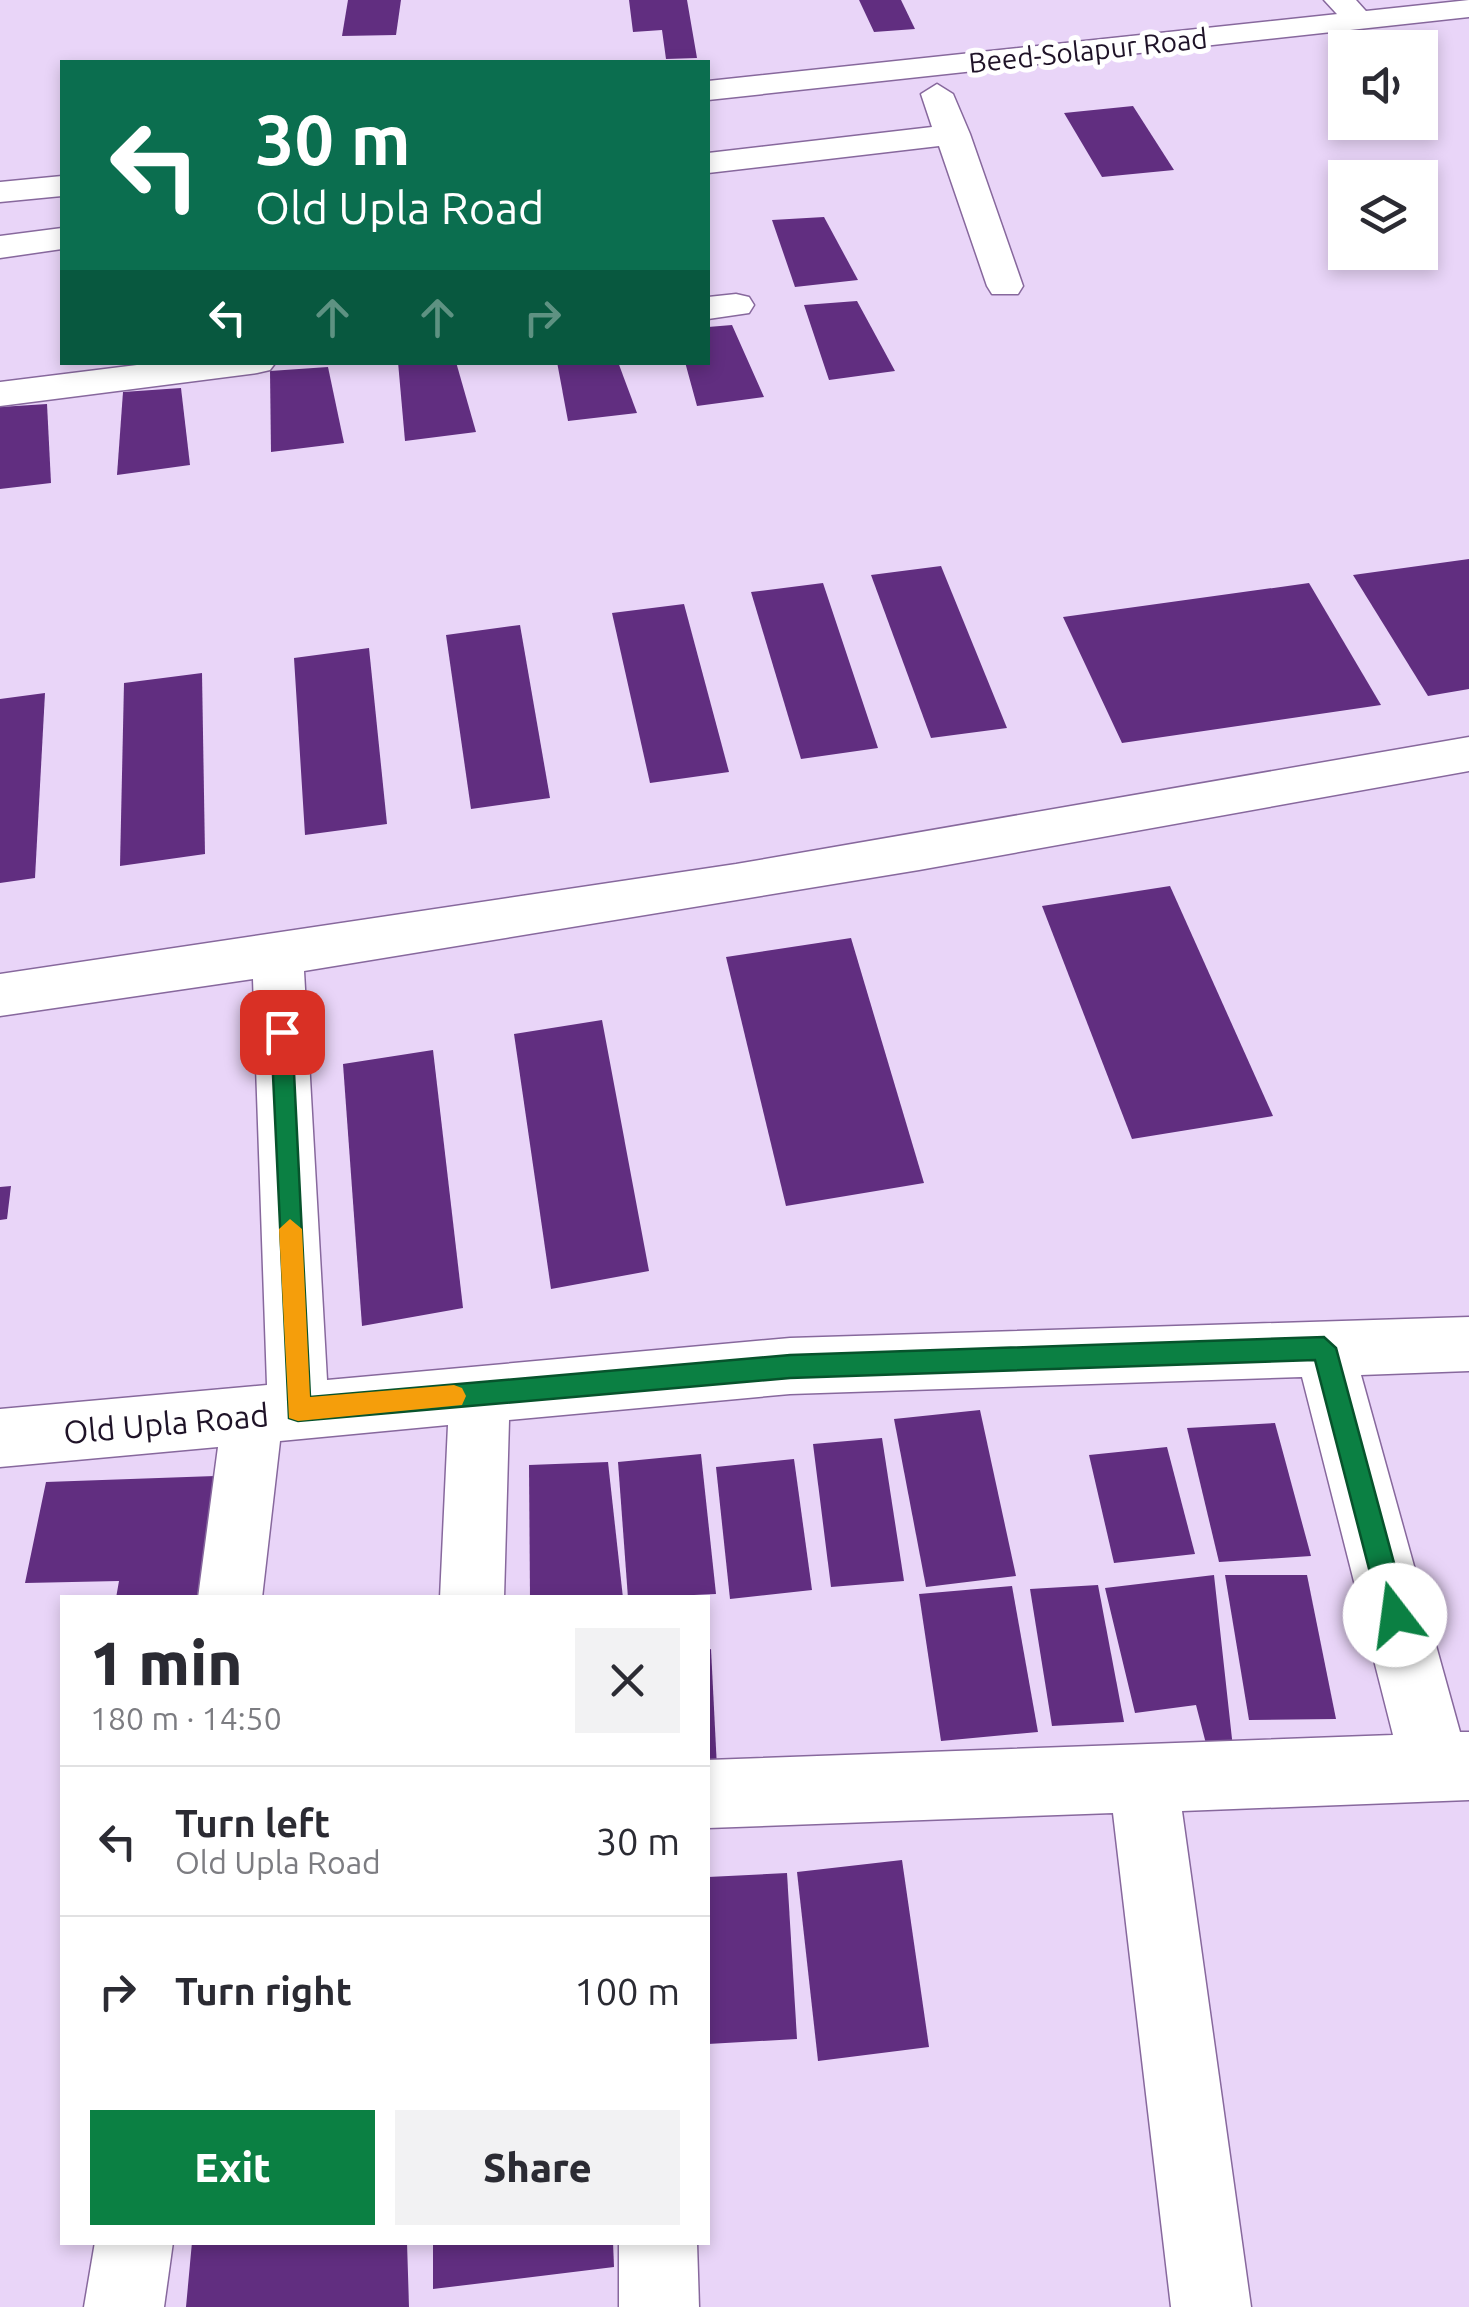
<!DOCTYPE html>
<html lang="en">
<head>
<meta charset="utf-8">
<style>
	body { margin:0; font-family:Ubuntu,sans-serif; background:#f2f2f3; color:#2b2b33; height:100vh; display:flex; flex-direction:column; font-size:38px; white-space:nowrap }
	* { box-sizing:border-box; margin:0 }
	p { font-size:32px; color:#7c7c81 }
	.icon { flex:none; width:55px; height:55px; fill:none; stroke:currentColor; stroke-width:2; stroke-linecap:round; stroke-linejoin:round }
	.map { position:relative; flex:1; overflow:hidden }
	.drawer { position:absolute; left:60px; top:1595px; width:650px; height:650px; display:flex; flex-direction:column; background:#fff; border-radius:0px; box-shadow:0 5px 15px #0003 }
	.drawer>* { flex:none }
	.hud { position:absolute; left:60px; top:60px; width:650px; height:305px; border-radius:0px; box-shadow:0 5px 15px #0003; background:#0b6e4f; color:#fff; overflow:hidden }
	.controls { position:absolute; left:1328px; top:30px; display:grid; gap:20px }
	.controls a { display:grid; place-items:center; width:110px; height:110px; border-radius:0px; background:#fff; box-shadow:0 5px 15px #0003; font-size:50px }
	.pin { position:absolute; display:grid; place-items:center; width:85px; height:85px; color:#fff; margin:-42px; border-radius:20px; box-shadow:0 5px 15px #0006 }
	.me { position:absolute; width:110px; margin:-55px; rotate:345deg; stroke-linejoin:round; filter:drop-shadow(0 0 8px #0008) }
	.turn { display:flex; align-items:center; gap:35px; height:210px; padding:0 30px; font-size:45px }
	.turn .icon { width:130px; height:130px; stroke-width:2.5 }
	.turn b { display:block; font-size:70px; line-height:85px }
	.lanes { display:flex; align-items:center; height:95px; padding:0 30px; background:#0003; justify-content:center; gap:50px; direction:ltr }
	.lanes .off { opacity:.35 }
	.round { display:grid; place-items:center; flex:none; width:105px; height:105px; border-radius:0px; background:#f2f2f3 }
	.head { display:flex; align-items:center; justify-content:space-between; height:170px; padding:0 30px }
	h1 { font-size:60px; font-weight:800; line-height:75px }
	.primary-button { display:flex; gap:20px; margin-top:auto; padding:20px 30px }
	.primary-button a { flex:1; height:115px; border-radius:0px; background:#0b8043; color:#fff; font-size:40px; font-weight:800; line-height:115px; text-align:center }
	.primary-button a+a { background:#f2f2f3; color:#2b2b33 }
	ul { padding:0; list-style:none }
	li { display:flex; align-items:center; gap:30px; height:150px; padding:0 30px; border-top:2px solid #e1e1e2 }
	li div { flex:1 }
	li b { display:block; font-size:38px }
	li em { font-style:normal }
	.map>svg:first-child { display:block }
	.building { fill:#612e80 }
	.lines { fill:none; stroke-linecap:round; stroke-linejoin:round }
	.minor-casing { stroke:#87689d; stroke-width:3 }
	.major-casing { stroke:#87689d; stroke-width:3 }
	.minor { fill:#fff; fill-rule:evenodd }
	.major { fill:#fff; fill-rule:evenodd }
	.route { fill:#0b8043; stroke:#07532c; stroke-width:2.5 }
	.slow { fill:#f59e0b }
	.labels { text-anchor:middle; dominant-baseline:central; stroke-width:10; stroke-linejoin:round; paint-order:stroke }
	.far-street-label { font-size:28px; fill:#1f1328; stroke:#fff }
	.street-label { font-size:32px; fill:#1f1328; stroke:#fff }
</style>
</head>
<body>
<div class="map">
<svg width="1469" height="2307" viewBox="0 0 1469 2307">
	<rect width="100%" height="100%" fill="#e9d5f8"/>
	<g class="building">
		<polygon points="348,0 401,0 396,35 342,36"/>
		<polygon points="629,0 687,0 697,58 666,59 662,30 633,32"/>
		<polygon points="859,0 901,0 915,29 874,32"/>
		<polygon points="1133,106 1174,170 1102,177 1064,113"/>
		<polygon points="824,217 858,280 795,287 772,220"/>
		<polygon points="857,301 895,371 829,380 804,305"/>
		<polygon points="732,325 764,397 697,406 685,362 708,362 708,327"/>
		<polygon points="398,362 456,362 476,432 405,441"/>
		<polygon points="557,362 618,362 637,413 568,421"/>
		<polygon points="328,367 344,443 271,452 270,371"/>
		<polygon points="181,388 190,465 117,475 123,392"/>
		<polygon points="47,404 51,483 0,489 0,407"/>
		<polygon points="1469,559 1469,689 1428,696 1353,575"/>
		<polygon points="941,566 1007,728 931,738 871,575"/>
		<polygon points="823,583 878,748 801,759 751,592"/>
		<polygon points="1309,583 1381,705 1122,743 1063,617"/>
		<polygon points="684,604 729,772 650,783 612,613"/>
		<polygon points="520,625 550,798 471,809 446,635"/>
		<polygon points="369,648 387,824 305,835 294,658"/>
		<polygon points="202,673 205,854 120,866 124,683"/>
		<polygon points="45,693 35,878 0,883 0,699"/>
		<polygon points="1170,886 1273,1116 1132,1139 1042,906"/>
		<polygon points="851,938 924,1183 786,1206 726,957"/>
		<polygon points="602,1020 649,1271 551,1289 514,1034"/>
		<polygon points="433,1050 463,1308 362,1326 343,1064"/>
		<polygon points="11,1186 7,1219 0,1220 0,1187"/>
		<polygon points="980,1410 1016,1576 926,1587 894,1419"/>
		<polygon points="1275,1423 1311,1556 1219,1562 1187,1428"/>
		<polygon points="882,1438 904,1581 831,1587 813,1444"/>
		<polygon points="1167,1447 1195,1554 1114,1563 1089,1455"/>
		<polygon points="701,1454 716,1594 628,1598 618,1462"/>
		<polygon points="794,1459 812,1590 730,1599 716,1467"/>
		<polygon points="608,1462 623,1598 530,1598 529,1465"/>
		<polygon points="215,1476 197,1598 116,1598 119,1581 25,1583 46,1482"/>
		<polygon points="1214,1575 1233,1748 1212,1767 1196,1705 1135,1713 1105,1588"/>
		<polygon points="1225,1575 1307,1575 1336,1719 1249,1720"/>
		<polygon points="1098,1585 1124,1722 1052,1726 1030,1589"/>
		<polygon points="1012,1586 1038,1732 941,1741 919,1594"/>
		<polygon points="711,1649 717,1768 708,1768 708,1650"/>
		<polygon points="902,1860 929,2047 818,2061 797,1872"/>
		<polygon points="787,1873 797,2039 708,2044 708,1877"/>
		<polygon points="192,2242 407,2242 409,2307 186,2307"/>
		<polygon points="433,2242 613,2242 614,2267 433,2289"/>
	</g>
	<g class="lines">
		<defs>
			<g id="minor">
				<polygon points="1324,0 1356,0 1374,20 1370,26 1348,26"/>
				<polygon points="937,84 953,94 970,134 1023,286 1018,294 992,294 987,286 939,146 708,173 708,153 932,127 921,94"/>
				<polygon points="62,228 62,249 0,258 0,236"/>
				<polygon points="736,294 749,297 754,305 749,313 708,319 708,297"/>
				<polygon points="161,362 276,362 270,370 257,373 0,406 0,382"/>
				<polygon points="1469,737 1469,771 919,870 304,971 327,1380 790,1338 1469,1317 1469,1371 1361,1375 1460,1732 1469,1732 1469,1800 1182,1811 1251,2307 1171,2307 1113,1813 708,1828 708,1760 1393,1735 1302,1377 790,1394 509,1420 504,1598 440,1598 448,1425 280,1441 262,1598 198,1598 218,1447 0,1467 0,1409 267,1385 253,979 0,1016 0,974 736,864"/>
				<polygon points="95,2242 173,2242 164,2307 84,2307"/>
				<polygon points="619,2242 697,2242 699,2307 619,2307"/>
			</g>
			<g id="major">
				<polygon points="1469,0 1469,17 708,100 708,81"/>
				<polygon points="62,176 62,196 0,202 0,182"/>
			</g>
		</defs>
		<use href="#minor" class="minor-casing"/>
		<use href="#major" class="major-casing"/>
		<use href="#minor" class="minor"/>
		<use href="#major" class="major"/>
	</g>
	<polygon class="route" points="282,1023 292,1032 310,1397 790,1355 1324,1337 1336,1348 1408,1615 1404,1624 1395,1628 1385,1624 1381,1615 1315,1360 790,1378 298,1421 289,1418 271,1032"/>
	<polygon class="slow" points="290,1219 302,1229 310,1397 454,1385 462,1388 466,1396 462,1405 298,1421 289,1418 279,1229"/>
	<g class="labels">
		<g class="far-street-label">
			<text transform="translate(1088 50) rotate(-6)">Beed-Solapur Road</text>
		</g>
		<g class="street-label">
			<text transform="translate(166 1423) rotate(-5)">Old Upla Road</text>
		</g>
	</g>
</svg>
<div class="controls">
<a><svg class="icon" aria-label="sound" viewBox="0 0 24 24"><path d="M4 9h4l5-4v14l-5-4H4zM17 9q2 3 0 6"/></svg></a>
<a><svg class="icon" aria-label="layers" viewBox="0 0 24 24"><path d="M12 4l9 5-9 5-9-5zM3 14l9 5 9-5"/></svg></a>
</div>
<div class="pin" style="left:282px;top:1032px;background:#d93025"><svg class="icon" aria-label="arrive" viewBox="0 0 24 24"><path d="M6 21V4h12l-3 4 3 4H6"/></svg></div>
<svg class="me" style="left:1395px;top:1615px" viewBox="-20 -20 40 40"><circle r="19" fill="#fff"/><path d="M0-13L10 11 0 6-10 11z" fill="#0b8043"/></svg>
<div class="hud">
<div class="turn"><svg class="icon" aria-label="left" viewBox="0 0 24 24"><path d="M17 20v-9H6M10 6l-5 5 5 5"/></svg><div><b>30 m</b>Old Upla Road</div></div>
<div class="lanes"><svg class="icon" aria-label="left" viewBox="0 0 24 24"><path d="M17 20v-9H6M10 6l-5 5 5 5"/></svg><svg class="icon off" aria-label="ahead" viewBox="0 0 24 24"><path d="M12 20V5M6 11l6-6 6 6"/></svg><svg class="icon off" aria-label="ahead" viewBox="0 0 24 24"><path d="M12 20V5M6 11l6-6 6 6"/></svg><svg class="icon off" aria-label="right" viewBox="0 0 24 24"><path d="M7 20v-9h11M14 6l5 5-5 5"/></svg></div>
</div>
<section class="drawer">
<div class="head"><div><h1>1 min</h1><p>180 m · 14:50</p></div><a class="round"><svg class="icon" aria-label="close" viewBox="0 0 24 24"><path d="M6 6l12 12M18 6L6 18"/></svg></a></div>
<ul>
<li><svg class="icon" aria-label="left" viewBox="0 0 24 24"><path d="M17 20v-9H6M10 6l-5 5 5 5"/></svg><div><b>Turn left</b><p>Old Upla Road</p></div><em>30 m</em></li>
<li><svg class="icon" aria-label="right" viewBox="0 0 24 24"><path d="M7 20v-9h11M14 6l5 5-5 5"/></svg><div><b>Turn right</b></div><em>100 m</em></li>
</ul>
<div class="primary-button"><a>Exit</a><a>Share</a></div>
</section>
</div>
</body>
</html>
